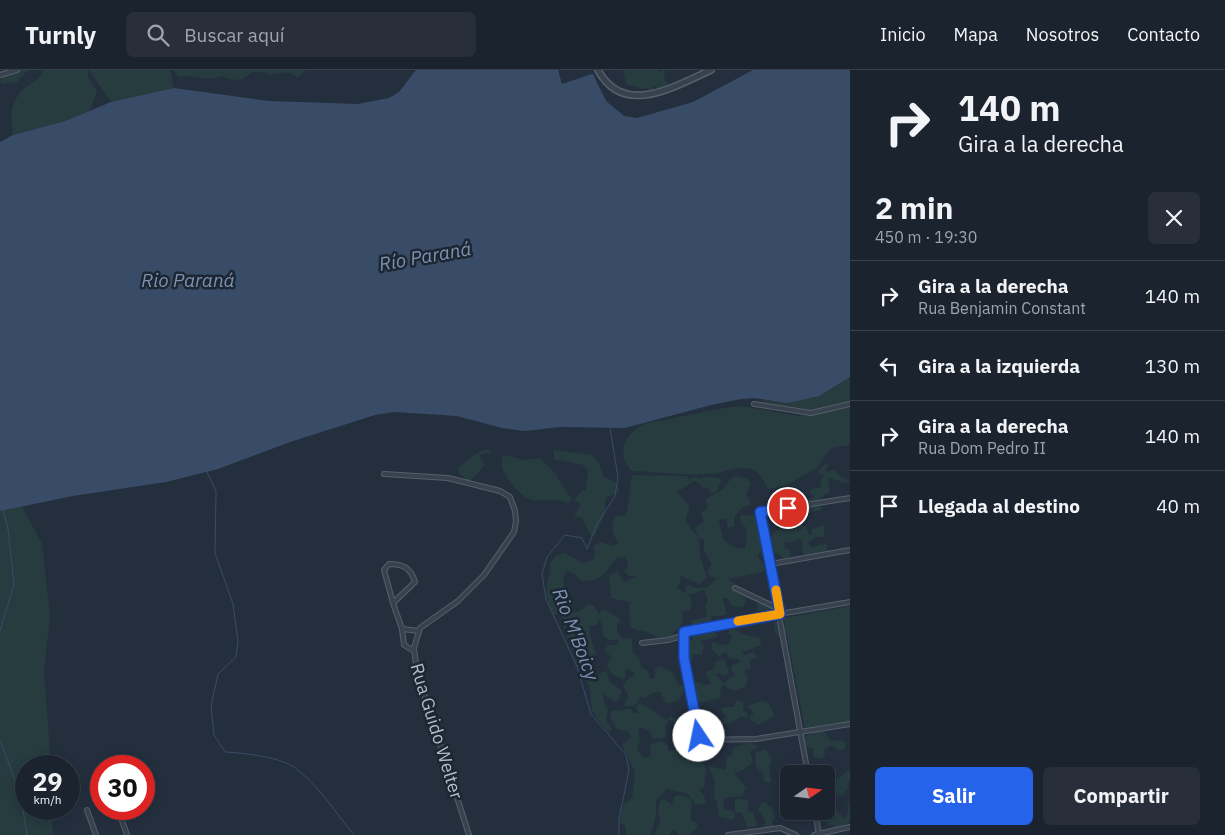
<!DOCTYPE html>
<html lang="es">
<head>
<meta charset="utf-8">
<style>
	body { margin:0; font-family:"IBM Plex Sans",sans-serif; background:#282f3a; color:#f1f3f6; height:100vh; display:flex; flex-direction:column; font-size:19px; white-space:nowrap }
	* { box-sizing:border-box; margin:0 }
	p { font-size:16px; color:#a0a4aa }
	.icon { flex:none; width:28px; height:28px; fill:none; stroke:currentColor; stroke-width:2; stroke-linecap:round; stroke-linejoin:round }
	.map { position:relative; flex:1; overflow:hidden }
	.side { display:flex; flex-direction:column; background:#1b232e; width:375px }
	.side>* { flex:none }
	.top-card { background:#1b232e; color:#f1f3f6; overflow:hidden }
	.needle { width:32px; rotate:76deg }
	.fabs { position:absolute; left:780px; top:695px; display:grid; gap:10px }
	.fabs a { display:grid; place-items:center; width:55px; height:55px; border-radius:8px; background:#1b232e; box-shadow:0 2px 12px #0003,0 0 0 1px #39404a; font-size:25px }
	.speed { position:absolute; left:15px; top:685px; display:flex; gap:10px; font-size:25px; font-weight:700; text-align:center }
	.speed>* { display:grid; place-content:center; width:65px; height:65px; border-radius:50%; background:#1b232e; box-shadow:0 2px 12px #0003,0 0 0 1px #39404a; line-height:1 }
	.speed small { font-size:12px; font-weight:400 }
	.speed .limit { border:8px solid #d22; background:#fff; color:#111 }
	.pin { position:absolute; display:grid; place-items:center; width:42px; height:42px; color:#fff; margin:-21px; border:2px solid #fff; border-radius:50%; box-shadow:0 1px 5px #0007 }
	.me { position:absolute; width:55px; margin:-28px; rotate:349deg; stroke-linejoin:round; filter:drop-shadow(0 0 4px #0008) }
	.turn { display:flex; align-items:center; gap:18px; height:105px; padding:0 25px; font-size:22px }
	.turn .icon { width:65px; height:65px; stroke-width:2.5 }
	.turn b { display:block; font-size:35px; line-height:42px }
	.round { display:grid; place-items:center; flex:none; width:52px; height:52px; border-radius:8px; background:#282f3a }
	.head { display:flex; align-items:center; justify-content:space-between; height:85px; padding:0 25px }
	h1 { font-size:30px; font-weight:700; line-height:38px }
	.button { display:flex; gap:10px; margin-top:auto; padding:10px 25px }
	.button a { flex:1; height:58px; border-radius:8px; background:#2563eb; color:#fff; font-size:20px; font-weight:700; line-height:58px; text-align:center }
	.button a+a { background:#282f3a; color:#f1f3f6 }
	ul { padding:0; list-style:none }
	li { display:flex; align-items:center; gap:15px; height:70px; padding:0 25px; border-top:1px solid #39404a }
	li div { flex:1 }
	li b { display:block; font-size:19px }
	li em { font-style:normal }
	header { display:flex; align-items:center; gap:30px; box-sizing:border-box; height:70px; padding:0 25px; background:#1b232e; border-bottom:1px solid #39404a }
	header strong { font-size:24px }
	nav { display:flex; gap:28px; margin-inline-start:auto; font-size:18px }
	.search { width:350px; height:45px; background:#282f3a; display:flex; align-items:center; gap:12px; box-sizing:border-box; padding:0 18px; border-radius:8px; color:#a0a4aa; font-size:19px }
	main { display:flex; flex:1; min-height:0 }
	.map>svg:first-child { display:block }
	.green { fill:#263c3f; fill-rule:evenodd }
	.water { fill:#394c67 }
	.pier { fill:#242f3e }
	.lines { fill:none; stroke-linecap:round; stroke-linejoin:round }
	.stream { stroke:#394c67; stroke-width:1 }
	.minor-casing { stroke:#565f6c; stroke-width:6 }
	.tertiary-casing { stroke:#565f6c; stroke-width:8 }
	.minor { stroke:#38414e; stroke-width:4 }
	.tertiary { stroke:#38414e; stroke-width:5 }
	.route-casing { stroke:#184099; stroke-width:12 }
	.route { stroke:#2563eb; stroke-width:9 }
	.slow { stroke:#f59e0b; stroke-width:9 }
	.labels { text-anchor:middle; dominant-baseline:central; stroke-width:5; stroke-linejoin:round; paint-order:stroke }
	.street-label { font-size:18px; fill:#b4bcc9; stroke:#1d2633 }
	.water-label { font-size:19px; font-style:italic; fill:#7c92b1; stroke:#1d2633 }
</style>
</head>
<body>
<header>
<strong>Turnly</strong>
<div class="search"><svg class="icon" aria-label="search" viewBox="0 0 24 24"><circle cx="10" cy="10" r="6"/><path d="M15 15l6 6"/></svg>Buscar aquí</div>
<nav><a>Inicio</a><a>Mapa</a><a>Nosotros</a><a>Contacto</a></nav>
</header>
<main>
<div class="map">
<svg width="850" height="765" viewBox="0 0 850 765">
	<rect width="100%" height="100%" fill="#242f3e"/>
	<g class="green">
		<polygon points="0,0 2,3 10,0 32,0 26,2 17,12 1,14"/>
		<path d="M43,0h45v7l9,14 -7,19 -25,11 -52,14c-2,-14 -4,-28 6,-41 6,-10 20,-11 24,-24z"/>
		<polygon points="89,0 170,0 174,18 111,32"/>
		<path d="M173,0h133l-8,7 -11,-5 -17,3 -7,-3h-11l-9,7 -10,1 -12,-4c-12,7 -29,-3 -42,1z"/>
		<polygon points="623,0 656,0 661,2 661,0 665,0 664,10 667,12 667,17 661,20 652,15 650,16 653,17 653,22 645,17 643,19 626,14"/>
		<path d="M850,307v24l-4,1 -35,8 -45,-7 -3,-3c41,5 53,-2 87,-23z"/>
		<path d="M742,336l56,10 52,-9v38l-19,3 -14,20 -32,18 -17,3c-4,-7 -8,-18 -17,-20 -12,-3 -22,2 -34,4 -27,4 -57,-1 -85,-2 -17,-16 -7,-40 15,-48 7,-2 15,-2 23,-4 24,-5 47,-11 72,-13z"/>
		<path d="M488,379l3,2v2h-7l-5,3 6,9 -14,15h-4l-8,-7 -1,-4c7,-8 19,-18 30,-20z"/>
		<polygon points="554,380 592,385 598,391 603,406 618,414 619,423 607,427 605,431 605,444 595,465 591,466 582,448 574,445 581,435 574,430 582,421 586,420 588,400 583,395 554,389"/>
		<path d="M504,385l20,5 16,-2 15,15 17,27 -4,3c-11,-5 -24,-2 -36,-3 -12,-3 -38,-31 -28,-45z"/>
		<polygon points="825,393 829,395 826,399 826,402 833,400 843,408 849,409 850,411 845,413 828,407 830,421 818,430 822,440 802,444 791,443 790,437 795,431 812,428 814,426 809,422 811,419 822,417 820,411 824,405 818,404 818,402"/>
		<path d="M632,405l54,1 4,5 2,-4 9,2 3,-2 15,1 2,4 -5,10 -4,1 -5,-6 -4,1 -4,-5 -5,-2 -17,11 13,14 -5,15 13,16 -3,-9 9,-6 -3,-9 7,-6 -3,-8 17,-9 11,-14 14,3 4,5 -5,12 3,2 2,7 -8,2 -8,9 -1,10 -6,2 -2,-9 -7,1c4,20 4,26 26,29 1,-11 5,-20 -5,-28v-5l19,-2 1,6 -3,5 3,7 -1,9 8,8 -2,4 -5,-1 -2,5 8,10 -4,5 -35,7 49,31 -13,3 -7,-3 2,-8 -13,-5 1,6 -3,4 -11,-1 -5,-8h-5l5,16 -6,2h-10l1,7 -9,3 -11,-2 -1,-4 16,-3 -2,-10 3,-7 -4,-10 -16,5 4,5 -2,10 -8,2 1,11 -11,12 -13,4c-8,-9 -19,-6 -29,-12l-1,-25 -18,-4 -2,-22 8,-4 8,10 11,-6h-7l-5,-5 4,-5 -2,-9 -10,1c-12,16 -13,23 -34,23l-9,-8 -7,-2 -3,8 1,8 -5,3 -1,4 5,6 -3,14h-7c-6,-12 -8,-22 -5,-35 1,-6 3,-8 2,-16l6,-7 9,-3 18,10 10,-3 2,-5 -1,-9 8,-4 10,4 7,-3c-7,-9 -8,-14 -5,-26l12,-2c4,-13 3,-26 6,-40zM699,468l5,2v11l8,14 -5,6 3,6 7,1 -10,10h-13l-6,-4 -3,5 1,5 -9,-6 4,-8 -2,-5 20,9 8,-6 -7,-22z"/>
		<polygon points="22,436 42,474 50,546 44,601 51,696 26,696 26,739 57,739 58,742 52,744 53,765 0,765 0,441"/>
		<path d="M800,455l5,1 3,5v4h3l1,-6 11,-4 2,3 -2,9h-8l-7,6 5,5 9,-4 5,1v5l-9,6 -13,2 -3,-8 1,-7 -3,-4 -10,4 -5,-2 -1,6 7,4 -1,5 -6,3 -7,-6 -5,1 -3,-16c7,-7 13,-15 24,-9z"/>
		<path d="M589,534l5,2 5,9 2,-5h5l13,8 2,5h-4v9l5,6 10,1 1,14 6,4 2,10 7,4 3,8 4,-1v-9l5,-3 12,6 6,12 7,3c-3,11 -7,17 -19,16l-6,-11h-6l-9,6 -5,-1 -1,4 -6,5h-8l-1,-2 5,-7 -6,-12 6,-7 6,-2v-3l-8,-4 -2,1 1,6 -3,3c-9,-2 -15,-7 -16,-16l5,-6 -8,-6 4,-6h9l2,-5h-9l-6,-3 -4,-19 -4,8 -6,-1v10l6,19 -8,11 9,12 3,-4 7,-2 2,10 13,10 -3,9 -3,2 -13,-8 1,8 4,7 -2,11 6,9 -3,3c-6,-5 -12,-13 -16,-20 -4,-8 -1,-19 -4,-27 -1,-4 -5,-6 -7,-9 -4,-5 -20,-52 -20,-58l4,-5 12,-1z"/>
		<polygon points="850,536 850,651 805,659 786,561 780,568 776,565 774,553 781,550 785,558 784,548"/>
		<polygon points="730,556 742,564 760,568 761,575 742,582 745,585 753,582 758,587 750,590 751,599 744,601 748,606 746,616 735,621 729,619 723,614 720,620 721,628 699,633 693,626 692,611 707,615 711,613 705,602 714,599 715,593 721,589 725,591 729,603 725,606 719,603 715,604 723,613 735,605 731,599 733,594 736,595 740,591 737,589 729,588 726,581 719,586 711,579 712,572 723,575 728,574 732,567 728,563"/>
		<path d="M710,559l7,5v3l-16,4 3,4 -2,9 -9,1 -2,5 -4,-1c-3,-4 -2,-15 2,-19h4l-1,-3 4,-5 7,3v-4z"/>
		<path d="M736,630l7,2v7l5,6 -1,3 -6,-2c-10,9 -25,11 -38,8l3,-6 12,2 7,-2 1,-2 -5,-6 2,-3h11z"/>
		<polygon points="761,631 769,633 774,646 758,655 750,649 750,646 754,644 747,636"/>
		<path d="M641,633l26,17 4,-4 5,3 3,-4 7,-1 10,6v8l-5,5 -5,-11 -4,4 -14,-6 -3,7 2,10 -15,2 -1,-7 -8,-4h-5l2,15 -3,4 2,6 6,5 6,-2 -1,-12 11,-3 7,4v6l10,-2 3,4 17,4 8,11 -2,19 -5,3 5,5 2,9h-11l-7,-10 -21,-5 -11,11v16l-5,19h-24l-2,-9 -5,-3 3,-18 9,-7 3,-26 -13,-27 9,-8 -3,-5 -12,-4 -6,-11 2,-7c8,2 12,-2 19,-1l3,5 4,-2 -2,-6z"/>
		<polygon points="821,660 826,663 830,671 841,670 845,673 846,678 839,681 831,675 824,680 825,686 821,689 814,688 813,679 807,677 804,673 806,666"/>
		<polygon points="681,662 692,671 696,667 707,676 706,681 690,678 676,672 677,665"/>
		<polygon points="750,672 757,676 756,679 750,681 753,692 743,700 734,703 746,718 742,726 724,728 723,734 725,740 732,741 735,744 733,750 719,747 717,732 714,726 715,711 708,696 725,700 727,687 732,685 733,678"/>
		<path d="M766,679l6,11 -3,8 2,14 -2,1 -5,-2 -1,-8c-8,-5 -9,-11 -7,-21z"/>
		<polygon points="850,699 850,711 847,713 848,718 842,726 837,726 834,721 835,710"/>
		<polygon points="680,725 689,728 692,732 690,749 697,754 697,758 688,765 679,765 674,759 671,761 670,765 654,765 661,751 658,743 660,731 664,729 672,735 674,727"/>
		<polygon points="738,728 748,731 748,741 753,742 757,755 753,757 747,757 742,743 735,742 735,730"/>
		<polygon points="850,729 850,752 836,758 828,755 827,745 836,740 844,748 847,746"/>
		<polygon points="764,732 772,738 775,748 772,752 775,758 767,759 763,756 766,752 758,740 761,733"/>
	</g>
	<polygon class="water" points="416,0 591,0 606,31 624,46 637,48 693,32 753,0 850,0 850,307 819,326 802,330 787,333 754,328 741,329 711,335 625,358 560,357 525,361 502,358 457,346 394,342 375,345 290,372 218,399 166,412 73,426 0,441 0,72 13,65 65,51 111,32 174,18 269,31 358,34 389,28 399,22"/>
	<polygon class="pier" points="558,0 593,0 595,3 562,14"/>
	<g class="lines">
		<g class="stream">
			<polyline points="610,358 618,407 615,426 597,454 587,479 582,468 565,465 547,487 542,504 546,529 577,597 591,644 626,685 629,700 619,749 619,765"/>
			<path d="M207,402l9,19 -1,62 18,51 5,38 -2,15 -18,17 -7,32 3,29 11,17c20,1 58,5 73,18 22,18 38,43 56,65"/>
			<polyline points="0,561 14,514 8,459 3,440"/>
			<polyline points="0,670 21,726 27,765"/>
		</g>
		<defs>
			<g id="minor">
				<polyline points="0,5 17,0"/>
				<polyline points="754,334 811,343 850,334"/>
				<polyline points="384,404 448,408 500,421 510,427 515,441 516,451 514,462 484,505 458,531 420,558 414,578 417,602 469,765"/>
				<polyline points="771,494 850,480"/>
				<polyline points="735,518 779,539"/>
				<polyline points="850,532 686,560 682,566 682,575 698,660 702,670 756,669 850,654"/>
				<path d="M393,533l-9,-33 5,-6c14,0 22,4 26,18l-22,21 9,26 2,16 10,6"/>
				<polyline points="402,559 419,561"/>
				<polyline points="642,573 668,570 682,566"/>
				<polyline points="808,704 760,442 850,428"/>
				<polyline points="118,739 127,765"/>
				<polyline points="87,740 96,765"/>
				<polyline points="815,741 819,765"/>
				<polyline points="728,765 780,758 796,765"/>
				<polyline points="814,765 850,757"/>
			</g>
			<path id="tertiary" d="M598,0c26,48 77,16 113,0"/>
		</defs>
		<use href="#minor" class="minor-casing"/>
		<use href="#tertiary" class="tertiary-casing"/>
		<use href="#minor" class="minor"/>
		<use href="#tertiary" class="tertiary"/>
	</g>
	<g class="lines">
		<defs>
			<polyline id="route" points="699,666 684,588 684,562 780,544 760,442 788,438"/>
		</defs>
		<use href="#route" class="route-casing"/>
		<use href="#route" class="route"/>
		<polyline class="slow" points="738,551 780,544 776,520"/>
	</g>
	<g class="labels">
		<g class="street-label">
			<text transform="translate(437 661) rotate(73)">Rua Guido Welter</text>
		</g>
		<g class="water-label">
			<text transform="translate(425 186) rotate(-10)">Río Paraná</text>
			<text x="188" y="210">Rio Paraná</text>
			<text transform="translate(576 564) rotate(69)">Rio M'Boicy</text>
		</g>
	</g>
</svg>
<div class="fabs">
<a><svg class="needle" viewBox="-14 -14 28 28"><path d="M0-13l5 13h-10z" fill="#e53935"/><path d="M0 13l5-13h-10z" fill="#a0a4aa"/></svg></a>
</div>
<div class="speed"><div>29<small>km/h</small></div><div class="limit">30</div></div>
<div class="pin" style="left:788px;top:438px;background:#d93025"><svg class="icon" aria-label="arrive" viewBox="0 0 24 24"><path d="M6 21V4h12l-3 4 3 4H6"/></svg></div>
<svg class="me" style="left:699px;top:666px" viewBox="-20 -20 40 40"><circle r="19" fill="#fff"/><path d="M0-13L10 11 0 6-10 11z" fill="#2563eb"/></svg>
</div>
<section class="side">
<div class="top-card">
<div class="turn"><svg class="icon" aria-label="right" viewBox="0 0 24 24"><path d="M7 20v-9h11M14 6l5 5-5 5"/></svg><div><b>140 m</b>Gira a la derecha</div></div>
</div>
<div class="head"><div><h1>2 min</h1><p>450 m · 19:30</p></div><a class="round"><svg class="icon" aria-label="close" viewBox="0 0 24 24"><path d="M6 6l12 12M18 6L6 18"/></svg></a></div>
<ul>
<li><svg class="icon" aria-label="right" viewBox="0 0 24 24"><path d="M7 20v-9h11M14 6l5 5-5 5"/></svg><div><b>Gira a la derecha</b><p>Rua Benjamin Constant</p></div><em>140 m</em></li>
<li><svg class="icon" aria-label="left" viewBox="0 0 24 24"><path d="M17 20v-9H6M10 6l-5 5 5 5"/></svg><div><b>Gira a la izquierda</b></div><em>130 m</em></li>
<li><svg class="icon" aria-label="right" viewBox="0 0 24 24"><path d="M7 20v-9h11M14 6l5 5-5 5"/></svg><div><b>Gira a la derecha</b><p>Rua Dom Pedro II</p></div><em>140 m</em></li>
<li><svg class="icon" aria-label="arrive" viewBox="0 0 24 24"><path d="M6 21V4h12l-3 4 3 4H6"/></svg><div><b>Llegada al destino</b></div><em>40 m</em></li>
</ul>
<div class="button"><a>Salir</a><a>Compartir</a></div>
</section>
</main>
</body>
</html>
